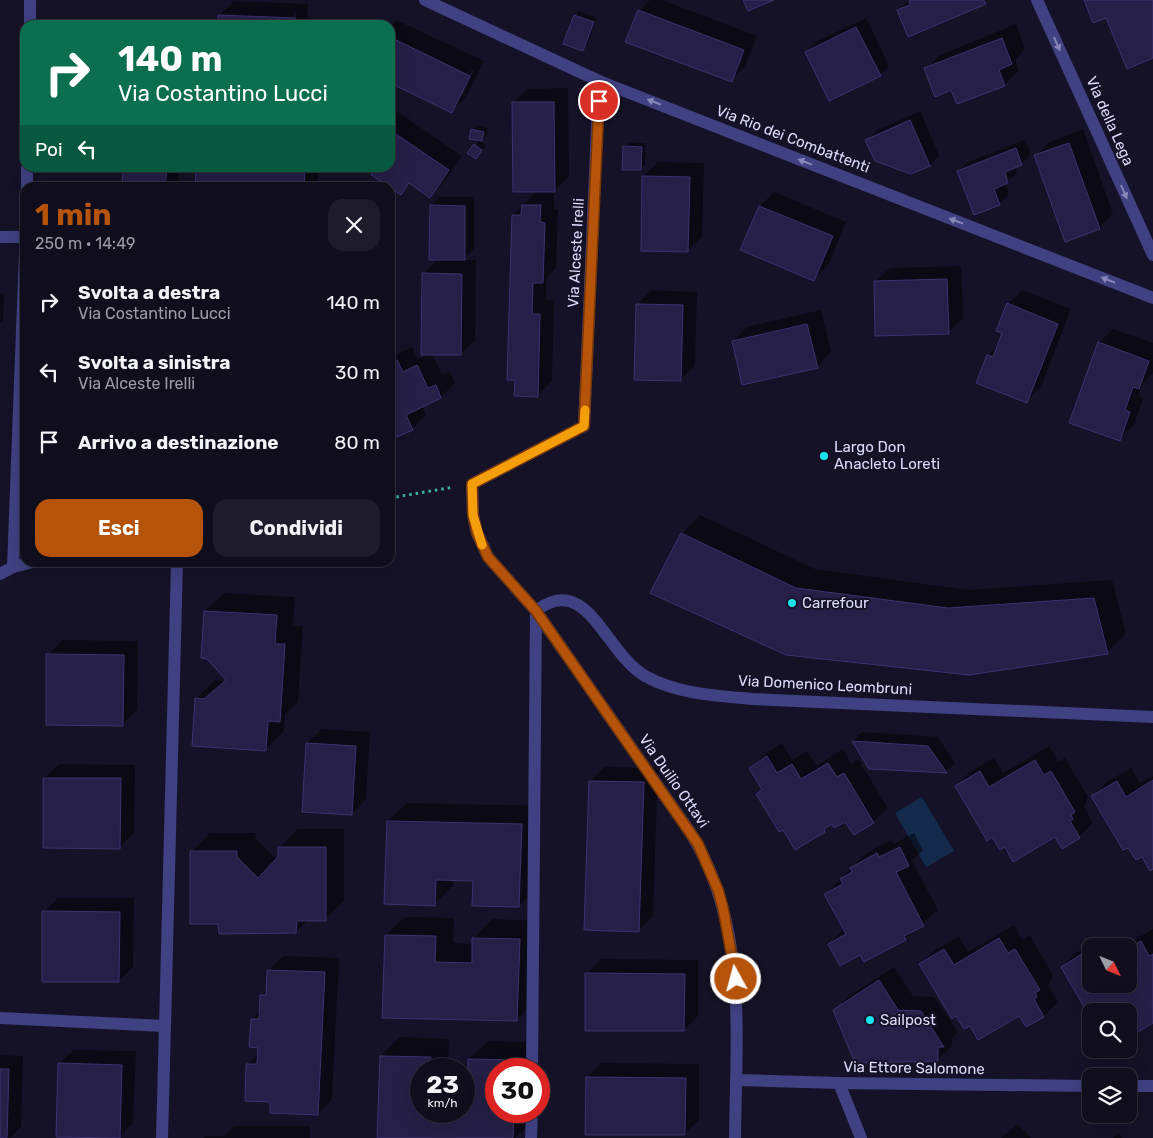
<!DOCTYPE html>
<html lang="it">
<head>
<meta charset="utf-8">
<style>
	body { margin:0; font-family:Rubik,sans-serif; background:#1e1c2a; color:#f1f3f6; height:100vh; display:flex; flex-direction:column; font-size:19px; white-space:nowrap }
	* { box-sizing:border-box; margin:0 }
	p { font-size:16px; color:#9c9ca4 }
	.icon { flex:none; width:28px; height:28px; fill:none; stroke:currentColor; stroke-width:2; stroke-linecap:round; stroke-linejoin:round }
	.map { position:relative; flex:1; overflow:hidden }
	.side { position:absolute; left:20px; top:182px; width:375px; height:385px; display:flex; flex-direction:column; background:#100e1d; border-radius:15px; box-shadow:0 5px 20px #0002,0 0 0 1px #302e3b }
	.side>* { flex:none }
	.banner { position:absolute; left:20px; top:20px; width:375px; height:152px; border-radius:15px; box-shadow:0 5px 20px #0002,0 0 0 1px #302e3b; background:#0b6e4f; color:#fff; overflow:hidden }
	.needle { width:32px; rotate:133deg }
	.tools { position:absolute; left:1082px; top:938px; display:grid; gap:10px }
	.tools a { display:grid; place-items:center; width:55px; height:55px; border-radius:10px; background:#100e1d; box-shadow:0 5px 20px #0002,0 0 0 1px #302e3b; font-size:25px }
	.speed { position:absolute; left:410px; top:1058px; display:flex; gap:10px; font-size:25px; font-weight:700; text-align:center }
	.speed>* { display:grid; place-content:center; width:65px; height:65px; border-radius:50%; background:#100e1d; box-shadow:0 5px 20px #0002,0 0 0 1px #302e3b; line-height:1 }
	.speed small { font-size:12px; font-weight:400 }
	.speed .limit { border:8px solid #d22; background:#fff; color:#111 }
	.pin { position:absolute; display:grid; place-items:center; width:42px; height:42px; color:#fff; margin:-21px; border:2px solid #fff; border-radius:50%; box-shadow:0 1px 5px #0007 }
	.me { position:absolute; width:55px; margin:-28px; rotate:353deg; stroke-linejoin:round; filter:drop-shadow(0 0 4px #0008) }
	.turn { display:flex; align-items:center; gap:18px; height:105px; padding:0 15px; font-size:22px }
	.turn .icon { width:65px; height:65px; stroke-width:2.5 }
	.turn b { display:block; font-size:35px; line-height:42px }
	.then { display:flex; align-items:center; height:48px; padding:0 15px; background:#0003; gap:10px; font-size:19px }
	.round { display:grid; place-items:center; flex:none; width:52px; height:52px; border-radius:15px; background:#1e1c2a }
	.overview { display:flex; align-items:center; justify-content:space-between; height:85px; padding:0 15px }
	h1 { font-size:30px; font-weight:700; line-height:38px; color:#b45309 }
	.button { display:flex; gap:10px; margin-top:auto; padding:10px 15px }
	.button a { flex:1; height:58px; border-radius:15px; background:#b45309; color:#fff; font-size:20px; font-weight:700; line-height:58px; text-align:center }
	.button a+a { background:#1e1c2a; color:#f1f3f6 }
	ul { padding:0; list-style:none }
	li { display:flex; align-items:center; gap:15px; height:70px; padding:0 15px }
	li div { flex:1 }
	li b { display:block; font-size:19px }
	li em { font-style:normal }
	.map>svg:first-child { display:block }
	.water { fill:#132a4b }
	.shadow { fill:#0007; fill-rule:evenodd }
	.building { fill:#261f47; stroke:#3c3371 }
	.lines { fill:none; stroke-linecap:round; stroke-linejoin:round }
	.path { stroke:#39b2a6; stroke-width:3; stroke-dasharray:2.5 4; stroke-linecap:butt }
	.minor { stroke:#404183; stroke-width:12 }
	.oneway { fill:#8786b9 }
	.route-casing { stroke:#753606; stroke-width:12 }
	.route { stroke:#b45309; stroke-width:9 }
	.slow { stroke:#f59e0b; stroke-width:9 }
	.poi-dot { fill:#15e3ef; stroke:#151227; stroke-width:2 }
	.labels { text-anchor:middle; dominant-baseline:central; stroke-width:4; stroke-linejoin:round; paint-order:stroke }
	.street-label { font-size:15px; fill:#dddbfc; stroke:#151227 }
	.poi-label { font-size:15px; fill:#dddbfc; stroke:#151227; text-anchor:start }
</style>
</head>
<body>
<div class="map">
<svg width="1153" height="1138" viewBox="0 0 1153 1138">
	<rect width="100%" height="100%" fill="#151227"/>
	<polygon class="water" points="922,797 954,851 926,867 895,813"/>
	<g class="shadow">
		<polygon points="650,0 662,0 757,36 745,66 731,80 639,11"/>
		<polygon points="909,0 988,0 985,3 898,10"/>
		<polygon points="234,1 308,4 307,25 296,25 296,12 294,12 293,25 219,25 219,16"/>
		<polygon points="579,11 597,18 587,45 582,50 575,16"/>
		<polygon points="866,18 889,66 880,75 807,52 816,42"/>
		<path d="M396,20l88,41 -18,36 -14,14 -62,-29v-56zM472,69l2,1 -12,26h-3z"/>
		<polygon points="1016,24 1025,49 1015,60 1019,70 1004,85 952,88 926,69 940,55"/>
		<polygon points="568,88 569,177 554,191 554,209 558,209 556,268 546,278 546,300 554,300 552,381 537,396 513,215 537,191 513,103 527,89"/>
		<polygon points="396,111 462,156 444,182 430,196 411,183 401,194 373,175 378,168 390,168 390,117"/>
		<polygon points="920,111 939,155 930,165 911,173 867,140 876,131"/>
		<polygon points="477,125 488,128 486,136 480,141 486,145 476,157 475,145 480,140 472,130"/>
		<polygon points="1083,129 1113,214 1099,228 1035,156 1050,142"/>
		<polygon points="1025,140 1031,154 1021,164 1015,166 1017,173 1005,183 1009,194 1000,203 974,213 958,171 968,162"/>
		<polygon points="628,143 646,143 645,165 641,169 624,147"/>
		<polygon points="658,162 704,163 702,237 687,251 644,176"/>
		<polygon points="125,168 179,168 178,188 123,188"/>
		<polygon points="197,168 318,168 318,188 196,188"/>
		<polygon points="774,192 846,222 828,265 814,279 760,206"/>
		<polygon points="440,197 474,197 474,249 463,260 476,260 475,340 460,354 432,354 442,375 450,372 455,383 441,397 422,406 426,414 412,429 390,418 390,357 412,347 417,359 429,354 424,274 439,258 431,206"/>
		<polygon points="961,266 963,318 948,332 875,282 890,268"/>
		<polygon points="651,290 697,292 695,365 681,380 637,305"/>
		<polygon points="1022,290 1071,309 1041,387 1026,401 988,356 998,345 1004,332 1008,304"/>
		<polygon points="0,293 4,294 3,320 0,323"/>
		<polygon points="821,310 831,352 817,367 733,341 747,327"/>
		<polygon points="1113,329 1153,343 1153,373 1143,383 1138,396 1143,398 1134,425 1119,439 1099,343"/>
		<polygon points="700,515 815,569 968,590 1112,580 1126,634 1107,652 969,674 682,534"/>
		<polygon points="224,593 295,597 293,626 303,626 298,702 285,715 284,731 265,750 196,699 215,680 224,681 227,679 205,611"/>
		<polygon points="62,640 138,641 137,710 123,724 48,655"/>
		<polygon points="322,729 370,732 366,799 352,814 307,743"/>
		<polygon points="862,732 938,737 955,763 946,772 869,767 853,741"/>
		<polygon points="782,743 792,760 807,751 816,766 843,749 851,764 858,759 888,808 873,822 854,834 846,820 832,823 824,831 783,828 757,794 763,789 751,768 765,754"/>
		<polygon points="1049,746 1058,762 1065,758 1088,797 1084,807 1093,823 1079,837 1055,836 1006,845 992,836 956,786 970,772 994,758 1003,773"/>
		<polygon points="59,764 135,765 134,833 120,847 44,778"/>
		<polygon points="605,767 658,768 653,916 638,931 590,781"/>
		<polygon points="1131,768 1140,783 1153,776 1153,868 1093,796 1107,782"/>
		<polygon points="407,803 540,806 537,887 519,906 474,880 453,879 453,886 434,904 388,821"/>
		<polygon points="298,829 344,829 344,901 325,920 308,920 296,932 220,923 191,852 210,833 256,833 255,838 277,860 279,857 279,848"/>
		<polygon points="914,833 923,850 912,861 938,910 905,939 861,954 829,944 844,929 826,894 865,854 891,840 894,844"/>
		<polygon points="58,898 134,898 133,967 119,981 44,912"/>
		<polygon points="405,917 454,918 453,943 474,944 474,938 492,919 538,921 535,1001 517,1020 386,935"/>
		<polygon points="1014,925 1022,940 1030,936 1053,975 1048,985 1058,1002 1044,1016 1027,1026 1020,1014 970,1024 921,964 935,950 959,936 968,952"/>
		<polygon points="1153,929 1153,1021 1129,1036 1129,1011 1091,1011 1091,1017 1062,967 1076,953 1100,939 1104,946 1091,946 1091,984 1129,984 1129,946 1124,946"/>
		<polygon points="283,956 339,958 332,1099 318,1114 271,1101 248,1064 259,1053 252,1019 261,1010 262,995 268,989 269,970"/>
		<polygon points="601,959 698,960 698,1016 684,1030 586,974"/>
		<polygon points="894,967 913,996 935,997 958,1032 952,1038 952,1046 937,1060 835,1011 849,996"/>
		<path d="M400,1037l49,2 -1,25 21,1v-6l19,-18 45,1 -1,27h-36v42h35v12l-16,15h-136l2,-82zM421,1069h43v42h-43z"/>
		<polygon points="74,1050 136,1051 133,1123 119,1137 59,1064"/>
		<polygon points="0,1055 23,1056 21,1127 10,1138 0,1138"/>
		<polygon points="601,1063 699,1064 699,1120 684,1134 587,1078"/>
		<polygon points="1018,1124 1031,1138 1001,1138"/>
		<polygon points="234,1126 310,1126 310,1138 203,1138 206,1136 224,1136"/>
		<polygon points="1118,1133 1122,1138 1113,1138"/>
	</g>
	<g class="building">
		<polygon points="743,0 774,0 748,11"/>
		<polygon points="909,0 984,0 986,4 908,37 897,10 910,5"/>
		<polygon points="1084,0 1153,0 1153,58 1127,69 1106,18 1093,23"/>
		<polygon points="638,10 744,50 732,82 625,42"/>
		<polygon points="218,15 295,18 294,25 218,25"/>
		<polygon points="574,15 594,22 583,51 563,44"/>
		<polygon points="856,27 881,76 829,101 805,52"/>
		<polygon points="390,37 470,76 452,113 390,83"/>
		<polygon points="1002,38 1012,64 999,70 1005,86 957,104 951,90 935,97 924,68"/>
		<polygon points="512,102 554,102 555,192 513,192"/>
		<polygon points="910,120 930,166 911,174 875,161 865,140"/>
		<polygon points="471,129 484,132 482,141 469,139"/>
		<polygon points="390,130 449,170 430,198 409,183 401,195 371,175 376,168 390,168"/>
		<polygon points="1069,143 1100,229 1065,242 1034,155"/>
		<polygon points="474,144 482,150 476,159 467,153"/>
		<polygon points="623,146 642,147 641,170 622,170"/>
		<polygon points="1016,148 1022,165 1005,172 1008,183 994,189 1000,205 974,215 957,171"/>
		<polygon points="123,168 167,168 165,188 122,188"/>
		<polygon points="196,168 305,168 304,188 195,188"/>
		<polygon points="642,176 690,177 688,252 641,251"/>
		<polygon points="430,205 465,206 465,260 429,260"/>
		<polygon points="522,205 541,205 540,222 545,223 543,283 533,283 532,314 540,314 538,397 514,396 515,380 507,380 512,215 521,215"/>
		<polygon points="759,206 833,236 814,281 740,250"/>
		<polygon points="422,273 462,274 461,355 421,355"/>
		<polygon points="947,279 949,334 875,336 874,281"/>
		<polygon points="1007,303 1058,324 1027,403 976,383 987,355 993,357 1002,333 996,331"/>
		<polygon points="636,304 683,305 681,381 634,380"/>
		<polygon points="807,324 818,368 742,385 732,341"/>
		<polygon points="1098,342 1149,361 1139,389 1133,387 1125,410 1130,412 1120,441 1069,423"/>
		<polygon points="397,360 403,372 417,365 428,388 436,385 441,398 406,415 413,430 397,437 390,421 390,364"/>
		<polygon points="681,533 796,588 948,608 1094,598 1108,654 969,675 786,655 650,593"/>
		<polygon points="204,611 277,615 275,644 285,644 280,722 268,721 266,751 192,746 195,698 204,699 226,680 207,659 201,658"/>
		<polygon points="46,654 124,655 123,726 46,725"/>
		<polygon points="852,741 928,746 947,773 869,769"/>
		<polygon points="306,743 356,746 352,815 302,812"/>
		<polygon points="767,756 777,773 792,764 801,779 828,763 837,777 844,773 874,823 854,835 845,822 834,828 832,824 824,829 825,832 795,850 783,830 779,832 756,794 762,790 749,768"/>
		<polygon points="1035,760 1044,775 1051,771 1075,812 1071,815 1073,819 1070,821 1080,838 1062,849 1055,837 1013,862 1005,847 1000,850 992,837 987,841 955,786 980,771 989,787"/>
		<polygon points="43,778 121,778 120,849 43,848"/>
		<polygon points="1153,780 1153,869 1150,871 1142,857 1136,860 1128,848 1123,850 1091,796 1117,781 1126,797"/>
		<polygon points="589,781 644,782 639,932 584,930"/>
		<polygon points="387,821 522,824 519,907 472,906 473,881 436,880 435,906 384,904"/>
		<polygon points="278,847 326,847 326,921 297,921 296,933 219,934 218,924 190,924 190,851 237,851 237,857 258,878 278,857"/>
		<polygon points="900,847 909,866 896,872 924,926 904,936 906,940 864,962 860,955 840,966 828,944 846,934 824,894 843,884 840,879 852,872 850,868 877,853 879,857"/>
		<polygon points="42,911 120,912 119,982 42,982"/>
		<polygon points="385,935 436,936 435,962 472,963 472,938 520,939 517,1021 382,1018"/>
		<polygon points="999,938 1008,953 1015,949 1040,990 1035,993 1037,997 1034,999 1044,1017 1026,1027 1019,1016 978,1040 970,1026 964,1029 956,1016 952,1019 919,964 944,949 954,965"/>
		<polygon points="1141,941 1149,956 1153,954 1153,1023 1129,1037 1129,1011 1091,1011 1091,1019 1061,967 1085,952 1091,962 1091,984 1129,984 1129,948"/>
		<polygon points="267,970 325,972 318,1115 270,1113 270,1102 245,1101 246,1064 257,1064 258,1048 249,1047 251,1019 259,1019 260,995 266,995"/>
		<polygon points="585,973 685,974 684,1031 585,1031"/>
		<polygon points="879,980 898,1010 921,1011 944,1047 938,1047 938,1061 855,1063 833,1010"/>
		<polygon points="380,1056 431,1057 430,1069 421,1069 421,1111 464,1111 464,1083 467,1084 468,1059 515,1060 515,1069 496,1069 496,1111 514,1111 513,1138 377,1138"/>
		<polygon points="58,1063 122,1065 120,1138 56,1137"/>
		<polygon points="0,1069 9,1069 7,1138 0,1138"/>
		<polygon points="586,1077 686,1078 685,1135 585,1135"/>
	</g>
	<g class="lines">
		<polyline class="path" points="390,498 454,487"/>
		<g class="minor">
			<polyline points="425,0 599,81 1153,298"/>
			<polyline points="1037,0 1153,255"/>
			<polyline points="30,25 30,0"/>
			<path d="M599,81l-15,345 -112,58 1,31 4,18 11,24 48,54 154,221c58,92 46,202 45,306"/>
			<polyline points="27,188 27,168"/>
			<polyline points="0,237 25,237"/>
			<polyline points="13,567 25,252"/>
			<polyline points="0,574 13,567 33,562"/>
			<polyline points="0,1018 165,1026 162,1138"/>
			<polyline points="165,1026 177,562"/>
			<path d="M532,1069l4,-458c51,-40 69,42 109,65 32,18 72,20 108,23l400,18"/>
			<polyline points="736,1080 839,1083 1091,1086"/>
			<polyline points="839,1083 861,1138"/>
			<polyline points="1129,1086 1153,1086"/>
			<polyline points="531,1138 532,1111"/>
		</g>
	</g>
	<defs><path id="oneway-solid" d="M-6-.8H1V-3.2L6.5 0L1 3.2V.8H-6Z" transform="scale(1.25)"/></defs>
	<g class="oneway">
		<use href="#oneway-solid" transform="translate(1057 44) rotate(66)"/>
		<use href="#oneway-solid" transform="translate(654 102) rotate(-159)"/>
		<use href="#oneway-solid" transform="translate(805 162) rotate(-159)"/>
		<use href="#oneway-solid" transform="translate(1124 192) rotate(66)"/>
		<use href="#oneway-solid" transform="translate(956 221) rotate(-159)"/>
		<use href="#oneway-solid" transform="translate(1108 280) rotate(-159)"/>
	</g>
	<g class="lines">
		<defs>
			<polyline id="route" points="599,101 584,426 472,484 473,515 477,533 488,557 536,611 698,844 718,890 723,908 736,979"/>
		</defs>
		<use href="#route" class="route-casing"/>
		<use href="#route" class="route"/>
		<polyline class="slow" points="482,545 473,515 472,484 584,426 585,410"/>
	</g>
	<g class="poi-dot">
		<circle cx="824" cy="456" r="5"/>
		<circle cx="792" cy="603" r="5"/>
		<circle cx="870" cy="1020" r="5"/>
	</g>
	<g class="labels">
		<g class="street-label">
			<text transform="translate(1110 121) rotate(66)">Via della Lega</text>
			<text transform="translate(793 139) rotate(21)">Via Rio dei Combattenti</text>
			<text transform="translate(576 253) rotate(-87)">Via Alceste Irelli</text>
			<text transform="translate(825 685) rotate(3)">Via Domenico Leombruni</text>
			<text transform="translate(674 781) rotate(55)">Via Duilio Ottavi</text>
			<text transform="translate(914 1068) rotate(1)">Via Ettore Salomone</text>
		</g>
		<g class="poi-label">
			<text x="834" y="447">Largo Don<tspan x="834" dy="17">Anacleto Loreti</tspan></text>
			<text x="802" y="603">Carrefour</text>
			<text x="880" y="1020">Sailpost</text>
		</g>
	</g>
</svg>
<div class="tools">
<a><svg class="needle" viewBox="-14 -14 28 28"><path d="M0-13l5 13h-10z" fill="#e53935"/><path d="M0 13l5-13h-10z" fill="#9c9ca4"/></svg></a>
<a><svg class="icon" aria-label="search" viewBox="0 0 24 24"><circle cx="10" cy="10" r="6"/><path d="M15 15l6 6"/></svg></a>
<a><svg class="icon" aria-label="layers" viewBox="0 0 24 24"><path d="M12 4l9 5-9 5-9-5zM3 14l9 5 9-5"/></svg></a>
</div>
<div class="speed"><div>23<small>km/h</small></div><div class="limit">30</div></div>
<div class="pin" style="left:599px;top:101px;background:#d93025"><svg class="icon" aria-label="arrive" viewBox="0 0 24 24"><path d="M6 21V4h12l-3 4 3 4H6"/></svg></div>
<svg class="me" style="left:736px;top:979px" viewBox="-20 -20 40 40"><circle r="17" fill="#b45309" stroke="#fff" stroke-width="3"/><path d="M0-11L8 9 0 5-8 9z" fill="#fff"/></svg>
<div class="banner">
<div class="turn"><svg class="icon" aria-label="right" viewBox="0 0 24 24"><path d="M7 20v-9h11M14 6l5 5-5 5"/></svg><div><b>140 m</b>Via Costantino Lucci</div></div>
<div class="then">Poi<svg class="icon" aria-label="left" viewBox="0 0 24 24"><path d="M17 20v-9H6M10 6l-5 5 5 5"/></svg></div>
</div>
<section class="side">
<div class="overview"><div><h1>1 min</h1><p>250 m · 14:49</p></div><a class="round"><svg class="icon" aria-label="close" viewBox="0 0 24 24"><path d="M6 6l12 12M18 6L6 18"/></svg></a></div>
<ul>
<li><svg class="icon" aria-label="right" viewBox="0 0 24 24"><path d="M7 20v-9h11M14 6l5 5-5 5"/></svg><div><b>Svolta a destra</b><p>Via Costantino Lucci</p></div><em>140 m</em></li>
<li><svg class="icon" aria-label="left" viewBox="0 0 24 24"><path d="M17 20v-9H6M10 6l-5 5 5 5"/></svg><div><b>Svolta a sinistra</b><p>Via Alceste Irelli</p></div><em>30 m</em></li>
<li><svg class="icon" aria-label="arrive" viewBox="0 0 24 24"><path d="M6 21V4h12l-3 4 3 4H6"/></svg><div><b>Arrivo a destinazione</b></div><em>80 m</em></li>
</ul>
<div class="button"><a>Esci</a><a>Condividi</a></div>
</section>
</div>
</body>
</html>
